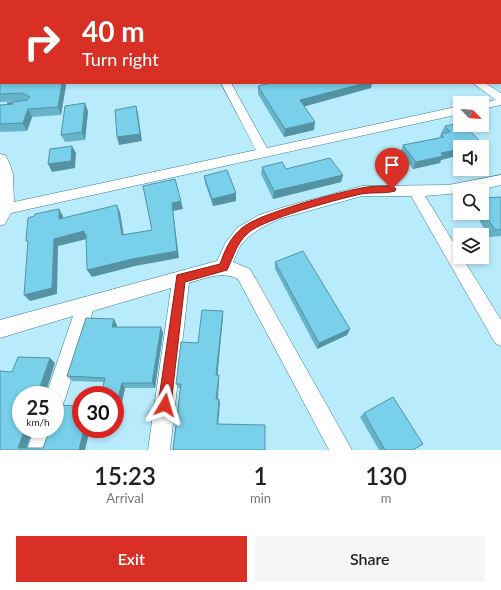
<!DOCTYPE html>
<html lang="en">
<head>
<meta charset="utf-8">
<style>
	body { margin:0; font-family:Lato,sans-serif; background:#f6f6f6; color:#222; height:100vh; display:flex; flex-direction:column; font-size:15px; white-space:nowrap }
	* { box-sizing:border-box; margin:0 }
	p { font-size:13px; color:#767676 }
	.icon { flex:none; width:22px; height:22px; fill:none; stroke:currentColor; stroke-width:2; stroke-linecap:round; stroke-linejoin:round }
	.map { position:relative; height:450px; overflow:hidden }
	.drawer { display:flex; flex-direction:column; background:#fff; flex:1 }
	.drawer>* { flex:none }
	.banner { position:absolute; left:0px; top:0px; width:501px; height:84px; box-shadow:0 2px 6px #0003; background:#d93025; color:#fff; overflow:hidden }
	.needle { width:26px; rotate:115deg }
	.controls { position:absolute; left:453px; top:96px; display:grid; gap:8px }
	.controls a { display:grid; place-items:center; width:36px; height:36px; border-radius:0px; background:#fff; box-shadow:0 2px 6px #0003; font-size:20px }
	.speed { position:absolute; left:12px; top:386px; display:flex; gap:8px; font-size:20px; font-weight:700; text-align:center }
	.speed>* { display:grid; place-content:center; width:52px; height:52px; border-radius:50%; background:#fff; box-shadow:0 2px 6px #0003; line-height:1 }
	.speed small { font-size:10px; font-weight:400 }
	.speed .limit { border:6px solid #d22; background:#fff; color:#111 }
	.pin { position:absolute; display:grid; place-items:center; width:34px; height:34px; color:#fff; margin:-41px -17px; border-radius:50% 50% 50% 0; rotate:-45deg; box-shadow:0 0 4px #0007 }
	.pin .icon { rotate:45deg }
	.me { position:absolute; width:44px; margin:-22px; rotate:7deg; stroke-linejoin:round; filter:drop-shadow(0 0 3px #0008) }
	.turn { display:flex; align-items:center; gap:14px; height:84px; padding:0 16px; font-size:18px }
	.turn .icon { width:52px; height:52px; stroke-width:2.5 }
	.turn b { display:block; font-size:28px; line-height:34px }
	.eta { display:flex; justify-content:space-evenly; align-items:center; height:68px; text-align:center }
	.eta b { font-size:24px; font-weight:600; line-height:28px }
	.action { display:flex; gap:8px; margin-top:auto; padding:8px 16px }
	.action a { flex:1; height:46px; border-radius:0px; background:#d93025; color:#fff; font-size:16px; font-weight:600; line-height:46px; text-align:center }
	.action a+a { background:#f6f6f6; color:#222 }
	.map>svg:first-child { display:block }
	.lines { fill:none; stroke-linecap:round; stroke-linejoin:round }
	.street-casing { stroke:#387a8c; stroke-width:1 }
	.secondary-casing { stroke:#387a8c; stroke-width:1 }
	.street { fill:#fff; fill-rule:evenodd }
	.secondary { fill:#fff; fill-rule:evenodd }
	.wall { fill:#67b3c9 }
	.shaded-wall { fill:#5492a4 }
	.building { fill:#78d0ea; stroke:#5492a4 }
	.route { fill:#d93025; stroke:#8d1f18 }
</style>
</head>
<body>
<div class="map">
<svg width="501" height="450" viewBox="0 0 501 450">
	<rect width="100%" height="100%" fill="#b8ecfd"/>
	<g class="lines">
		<defs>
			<g id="street">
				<rect x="0" y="51" width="1" height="6"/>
				<polygon points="221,83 231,83 267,148 460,106 460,114 11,213 5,224 0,226 0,154 5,155 9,162 13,174 14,202 256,150"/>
				<polygon points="473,83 485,83 501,93 501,105 482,109 482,103 480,103 496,100"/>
				<path d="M501,175v10l-26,6h-15v2l-35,3 35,57v4h2l39,63v26l-6,-3 -84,-147h-49l-83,23 -18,9 -13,9 -8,9 -7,16 17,7 102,181h-23l-91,-171c-16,-8 -32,-1 -49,4l-19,167h-22l23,-162 -78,23 -28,88 -3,7 -7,3v-14h-9l27,-79 -73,22v-18l217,-59 9,-19 11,-14 22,-13 25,-8 78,-21 86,-1z"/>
				<polygon points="55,428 56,429 49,450 27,450 34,429"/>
			</g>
			<rect id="secondary" x="0" y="34" width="1" height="8"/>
		</defs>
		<use href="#street" class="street-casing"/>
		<use href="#secondary" class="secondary-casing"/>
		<use href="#street" class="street"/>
		<use href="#secondary" class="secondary"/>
	</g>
	<g class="wall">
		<polygon points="0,0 38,0 38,1 1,1 1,30 0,30"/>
		<polygon points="166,0 295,0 295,1 167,1"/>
		<polygon points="0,81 66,85 61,115 32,117 27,131 0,132 0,105 8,105 7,103 26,101 0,102"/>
		<polygon points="258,86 371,88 304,106 314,130 284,137 258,94"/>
		<polygon points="88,111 85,140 65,142 61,135"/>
		<polygon points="445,126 483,144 481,147 460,147 460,155 441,160 440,163 413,169 400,153 403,145 439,138 441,134 442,134 441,133"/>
		<polygon points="262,167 286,169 343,175 341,182 273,199 261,174"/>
		<polygon points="204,176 236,201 213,206 205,183"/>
		<polygon points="501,197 501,236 489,237 475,213 482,213 482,198"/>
		<polygon points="275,262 350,329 347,335 317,349 275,269"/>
		<polygon points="223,316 217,375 219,380 218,399 220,403 173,450 180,388 179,388 176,384 198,343"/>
		<polygon points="117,325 117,327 163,333 155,388 125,388 116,430 93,429 115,429 104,382 72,381 67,376"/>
		<polygon points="364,413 413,450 379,450 360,417"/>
	</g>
	<g class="shaded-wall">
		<rect x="32" y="0" width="6" height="1"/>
		<polygon points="197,0 214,0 214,1 192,1"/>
		<polygon points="231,0 254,0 254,1 227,1"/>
		<polygon points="62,83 65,83 66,85 61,115 58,107"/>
		<polygon points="365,83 372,83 371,88 299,108 300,100"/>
		<polygon points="85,103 88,111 85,140 82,132"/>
		<polygon points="136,106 138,114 142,141 119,145 117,137"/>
		<polygon points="28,109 32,117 27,131 23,123"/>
		<polygon points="315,122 314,130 284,137 285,129"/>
		<polygon points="483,144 481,147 469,147"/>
		<polygon points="72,146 76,153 75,168 52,172 48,164"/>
		<polygon points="460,149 460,155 441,160 440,163 413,169 416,162 441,153"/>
		<polygon points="343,175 341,182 273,199 274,191"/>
		<polygon points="236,193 236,201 213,206 212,199"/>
		<polygon points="181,201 183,209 173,211 179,258 135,266 92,277 87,270 132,259 172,203"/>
		<polygon points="117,205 120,212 125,242 122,235"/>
		<polygon points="59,209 63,216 63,226 59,219"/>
		<polygon points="84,231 86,234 87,239 58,246 57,294 30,301 24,295 54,239"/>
		<polygon points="223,311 223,316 217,380 216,375"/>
		<polygon points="114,319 117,325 115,333 112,327"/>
		<polygon points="161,327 163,333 155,388 152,383"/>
		<polygon points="350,329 347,335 317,349 319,343"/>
		<polygon points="50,358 55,363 45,395 37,395"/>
		<polygon points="219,375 219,380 217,403 216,399"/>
		<polygon points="122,383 125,388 116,430 114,429 115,429 115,410"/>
		<polygon points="219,399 220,403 218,427 217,424"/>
		<polygon points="25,429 33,429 26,450 18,448"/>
		<polygon points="84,429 90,429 85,450 79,450"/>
	</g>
	<g class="building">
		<polygon points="0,0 32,0 32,1 1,1 1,22 0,22"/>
		<polygon points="171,0 197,0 192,1 172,1"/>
		<polygon points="217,0 231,0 227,1 218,1"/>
		<polygon points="259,0 293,0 289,1 260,1"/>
		<polygon points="1,79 1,83 62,83 58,107 28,109 23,123 0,124 0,105 13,104 7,103 27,100 30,97 22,93 0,94 0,81"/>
		<polygon points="271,83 365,83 300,100 315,122 285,129 258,86"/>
		<polygon points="85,103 82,132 61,135 65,106"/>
		<polygon points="136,106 140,134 117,137 115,110"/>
		<polygon points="460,123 460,125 464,125 483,144 469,147 460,147 460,149 441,153 443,156 416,162 403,145 444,137 441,134 450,132 445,126"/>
		<polygon points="72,146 71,161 48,164 50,149"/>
		<polygon points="330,158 343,175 274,191 262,167 282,162 286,169"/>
		<polygon points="227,170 236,193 212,199 204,176"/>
		<polygon points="175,179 181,201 172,203 177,251 132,259 87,270 86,234 85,235 84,231 54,239 52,288 24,295 28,241 26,241 28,218 34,216 35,214 59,209 59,219 117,205 122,235 152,230 143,186"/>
		<polygon points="501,197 501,229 495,230 482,209 482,198"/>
		<polygon points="303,251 350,329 319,343 275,262"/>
		<polygon points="202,310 223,311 216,375 219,375 216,399 219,399 217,424 265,425 265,450 173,450 181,384 176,384 181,342 198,343"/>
		<polygon points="86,318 114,319 112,327 161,327 152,383 122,383 115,410 115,395 101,395 105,378 67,376"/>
		<polygon points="18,357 50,358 37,395 21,395 21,429 25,429 18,448 43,448 50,429 55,429 55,405 81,406 81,429 84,429 79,450 0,450 0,371 12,372"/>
		<polygon points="393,397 423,444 413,450 385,450 364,413"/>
	</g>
	<path class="route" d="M392,186l4,3 -1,2c-11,3 -23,1 -34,3 -22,5 -98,25 -113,39 -12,11 -14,23 -21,37l-42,12 -14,123 -2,4 -4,2 -5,-2 -2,-4 19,-130 43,-11c5,-14 10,-26 22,-36 17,-15 95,-35 119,-40 10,-2 21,-2 31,-2z"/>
</svg>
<div class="controls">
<a><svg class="needle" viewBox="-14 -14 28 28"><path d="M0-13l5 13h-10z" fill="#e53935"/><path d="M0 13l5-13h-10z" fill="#767676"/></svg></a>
<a><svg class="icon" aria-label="sound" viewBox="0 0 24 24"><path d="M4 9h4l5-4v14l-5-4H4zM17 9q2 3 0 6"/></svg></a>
<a><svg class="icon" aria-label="search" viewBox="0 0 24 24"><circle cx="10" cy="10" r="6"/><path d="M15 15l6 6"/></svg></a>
<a><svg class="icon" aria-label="layers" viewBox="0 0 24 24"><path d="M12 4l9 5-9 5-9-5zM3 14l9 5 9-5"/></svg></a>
</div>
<div class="speed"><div>25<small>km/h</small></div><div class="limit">30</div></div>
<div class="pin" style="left:392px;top:189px;background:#d93025"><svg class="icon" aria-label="arrive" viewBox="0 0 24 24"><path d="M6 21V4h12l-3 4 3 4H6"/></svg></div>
<svg class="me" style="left:165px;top:405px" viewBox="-20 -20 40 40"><path d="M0-17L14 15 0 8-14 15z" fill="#d93025" stroke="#fff" stroke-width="4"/></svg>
<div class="banner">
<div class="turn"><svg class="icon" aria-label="right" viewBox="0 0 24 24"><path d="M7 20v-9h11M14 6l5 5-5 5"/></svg><div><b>40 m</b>Turn right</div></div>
</div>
</div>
<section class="drawer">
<div class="eta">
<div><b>15:23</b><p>Arrival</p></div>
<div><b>1</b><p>min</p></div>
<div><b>130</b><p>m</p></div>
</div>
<div class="action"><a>Exit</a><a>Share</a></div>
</section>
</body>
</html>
